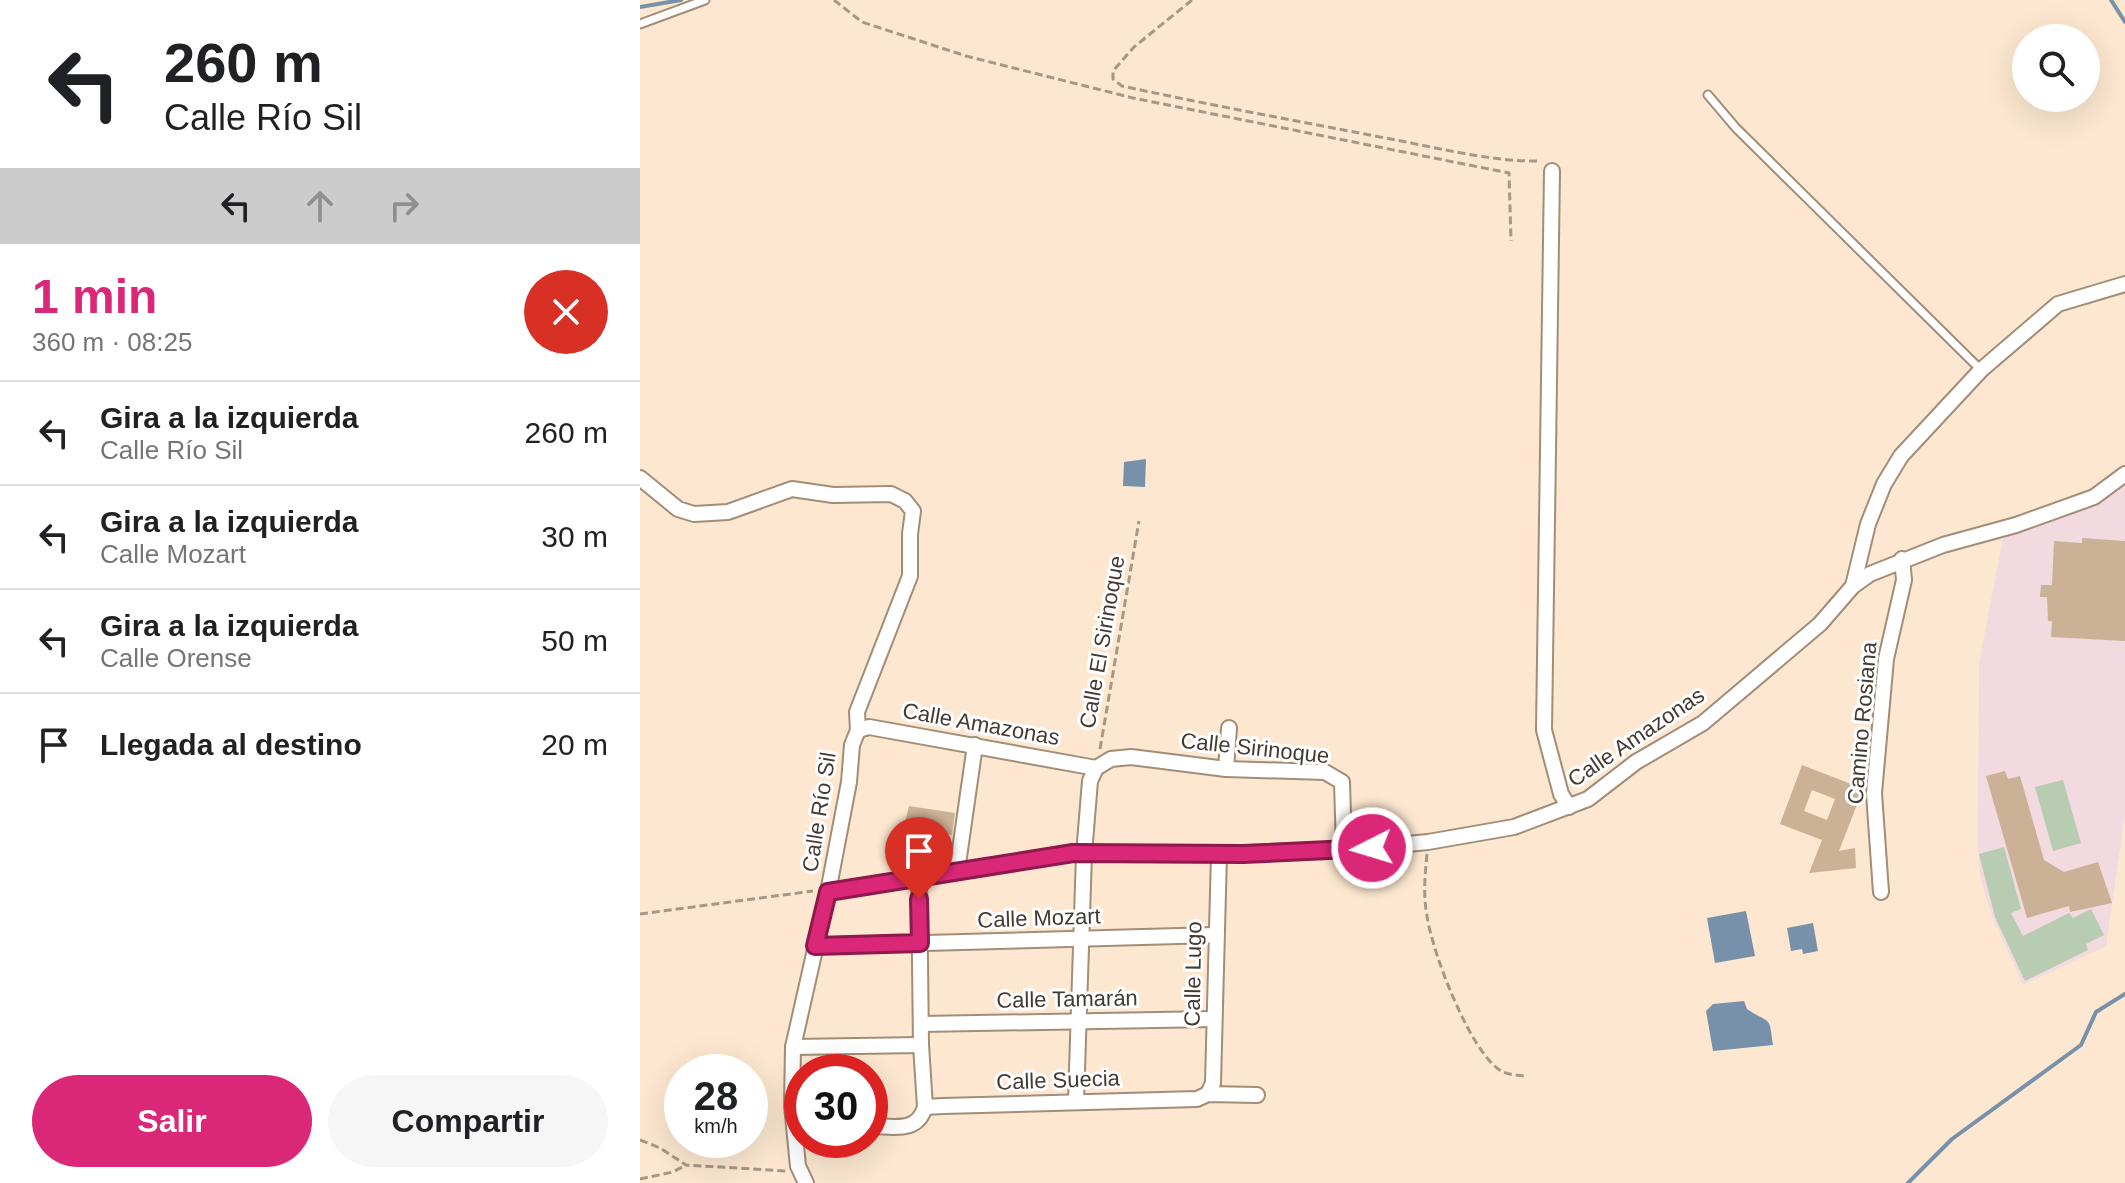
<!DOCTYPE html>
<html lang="es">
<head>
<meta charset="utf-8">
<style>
	body { margin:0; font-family:Helvetica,sans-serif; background:#f6f6f6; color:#202124; height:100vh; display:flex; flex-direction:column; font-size:30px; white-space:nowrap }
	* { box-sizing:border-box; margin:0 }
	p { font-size:26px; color:#757577 }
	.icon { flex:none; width:44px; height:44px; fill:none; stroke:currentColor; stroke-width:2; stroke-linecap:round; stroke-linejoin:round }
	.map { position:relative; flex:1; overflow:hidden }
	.sheet { display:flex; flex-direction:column; background:#fff; width:640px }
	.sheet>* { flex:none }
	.guide { background:#fff; color:#202124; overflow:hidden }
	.controls { position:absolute; left:1372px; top:24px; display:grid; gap:16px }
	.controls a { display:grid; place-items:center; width:88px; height:88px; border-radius:50%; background:#fff; box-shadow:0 8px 32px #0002; font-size:40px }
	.speed { position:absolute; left:24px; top:1054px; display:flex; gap:16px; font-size:40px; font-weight:700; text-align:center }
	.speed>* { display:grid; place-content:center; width:104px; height:104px; border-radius:50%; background:#fff; box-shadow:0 8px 32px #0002; line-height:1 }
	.speed small { font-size:20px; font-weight:400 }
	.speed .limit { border:12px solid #d22; background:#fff; color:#111 }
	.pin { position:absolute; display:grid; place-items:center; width:68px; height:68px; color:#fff; margin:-82px -34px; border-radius:50% 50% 50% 0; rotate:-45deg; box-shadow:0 0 8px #0007 }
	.pin .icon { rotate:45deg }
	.me { position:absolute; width:88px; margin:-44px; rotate:265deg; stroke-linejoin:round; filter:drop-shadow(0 0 6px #0008) }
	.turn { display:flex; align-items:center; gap:28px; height:168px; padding:0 32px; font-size:36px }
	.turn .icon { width:104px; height:104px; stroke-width:2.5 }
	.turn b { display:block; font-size:56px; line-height:68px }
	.lanes { display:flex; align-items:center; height:76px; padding:0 32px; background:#0003; justify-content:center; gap:40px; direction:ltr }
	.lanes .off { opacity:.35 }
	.round { display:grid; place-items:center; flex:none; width:84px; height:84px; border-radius:42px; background:#f6f6f6 }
	.overview { display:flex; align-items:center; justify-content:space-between; height:136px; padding:0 32px }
	h1 { font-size:48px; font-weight:700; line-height:60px; color:#db2777 }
	.primary-button { display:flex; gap:16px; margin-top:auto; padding:16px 32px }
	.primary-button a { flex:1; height:92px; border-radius:48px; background:#db2777; color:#fff; font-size:32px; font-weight:700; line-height:92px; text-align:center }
	.primary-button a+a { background:#f6f6f6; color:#202124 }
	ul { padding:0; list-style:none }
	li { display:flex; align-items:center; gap:24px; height:104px; padding:0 32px; border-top:2px solid #e0e0e0 }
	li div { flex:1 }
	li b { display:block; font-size:30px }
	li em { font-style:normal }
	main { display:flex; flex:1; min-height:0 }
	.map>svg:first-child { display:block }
	.education { fill:#f3d9e0 }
	.green { fill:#b7ccb0 }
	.water { fill:#7791aa }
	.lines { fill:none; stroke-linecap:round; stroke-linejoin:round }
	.stream { stroke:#7791aa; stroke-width:4 }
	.building { fill:#cbb196; fill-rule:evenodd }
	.service-casing { stroke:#a18d78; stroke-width:11 }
	.minor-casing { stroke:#a18d78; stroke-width:18 }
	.path { stroke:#a79787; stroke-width:3; stroke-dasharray:8 4; stroke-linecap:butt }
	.service { stroke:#fff; stroke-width:7 }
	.minor { stroke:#fff; stroke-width:14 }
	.route-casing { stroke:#8e194d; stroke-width:20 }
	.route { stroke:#db2777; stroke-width:14 }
	.labels { text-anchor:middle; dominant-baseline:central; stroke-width:6; stroke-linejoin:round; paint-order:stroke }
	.street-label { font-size:22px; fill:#433b32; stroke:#fff }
</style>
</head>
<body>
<main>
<section class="sheet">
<div class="guide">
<div class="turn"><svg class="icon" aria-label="left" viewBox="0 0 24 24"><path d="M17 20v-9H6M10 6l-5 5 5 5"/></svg><div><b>260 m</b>Calle Río Sil</div></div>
<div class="lanes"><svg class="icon" aria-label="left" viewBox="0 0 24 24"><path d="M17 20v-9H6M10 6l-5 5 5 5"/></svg><svg class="icon off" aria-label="ahead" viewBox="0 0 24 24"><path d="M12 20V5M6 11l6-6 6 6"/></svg><svg class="icon off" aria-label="right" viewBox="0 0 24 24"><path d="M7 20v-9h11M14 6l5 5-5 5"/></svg></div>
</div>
<div class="overview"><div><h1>1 min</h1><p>360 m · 08:25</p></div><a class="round" style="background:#d93025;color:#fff"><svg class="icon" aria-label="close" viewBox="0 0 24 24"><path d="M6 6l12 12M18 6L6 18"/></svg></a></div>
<ul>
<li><svg class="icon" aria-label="left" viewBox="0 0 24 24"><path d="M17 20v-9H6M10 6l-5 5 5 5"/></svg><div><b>Gira a la izquierda</b><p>Calle Río Sil</p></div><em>260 m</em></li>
<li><svg class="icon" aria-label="left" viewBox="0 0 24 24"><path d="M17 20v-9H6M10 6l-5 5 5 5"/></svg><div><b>Gira a la izquierda</b><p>Calle Mozart</p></div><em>30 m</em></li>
<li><svg class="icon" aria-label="left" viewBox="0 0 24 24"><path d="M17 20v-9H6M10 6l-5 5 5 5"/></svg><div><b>Gira a la izquierda</b><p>Calle Orense</p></div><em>50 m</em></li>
<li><svg class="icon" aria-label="arrive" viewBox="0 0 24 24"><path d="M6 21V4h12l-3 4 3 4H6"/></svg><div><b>Llegada al destino</b></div><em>20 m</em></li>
</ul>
<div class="primary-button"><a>Salir</a><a>Compartir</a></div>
</section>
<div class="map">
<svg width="1485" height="1183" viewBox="0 0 1485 1183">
	<rect width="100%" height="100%" fill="#fde7d0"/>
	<polygon class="education" points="1485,480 1485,814 1466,946 1383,985 1352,916 1341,880 1338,852 1339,663 1364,533"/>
	<g class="green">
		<polygon points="1423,780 1441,843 1413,851 1395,787"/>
		<polygon points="1364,847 1381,909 1371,913 1383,936 1429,913 1433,918 1451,909 1464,935 1446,944 1448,950 1385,981 1355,917 1339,854"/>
	</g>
	<g class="water">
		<polygon points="506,459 505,487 483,486 484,462"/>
		<polygon points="1106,911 1115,956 1075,963 1067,918"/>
		<polygon points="1173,923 1178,951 1163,954 1162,949 1151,951 1147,928"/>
		<path d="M1104,1001l3,8c24,16 22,5 26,36l-60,6 -7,-40 7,-7z"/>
	</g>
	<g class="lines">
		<g class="stream">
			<polyline points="1471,0 1485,22"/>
			<polyline points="0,7 41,0"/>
			<polyline points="1268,1183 1312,1139 1441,1045 1456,1012 1485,994"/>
		</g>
	</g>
	<g class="building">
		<polygon points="1442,538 1485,541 1485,641 1411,637 1412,621 1408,621 1407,597 1400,597 1401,585 1412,585 1414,541 1442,543"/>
		<path d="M1162,765l62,24 -3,14 -3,-1 -19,49 16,-3 1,20 -47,5 13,-33 -42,-16zM1172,790l23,9 -8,21 -23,-9z"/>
		<polygon points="1365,771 1368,779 1380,776 1404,860 1424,872 1458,862 1472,903 1430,912 1429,906 1387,918 1346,776"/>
		<polygon points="269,806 315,813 312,835 264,826"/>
	</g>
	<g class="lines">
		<defs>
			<g id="service">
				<polyline points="0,24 65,0"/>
				<polyline points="1068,95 1096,128 1341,370"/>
			</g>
			<g id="minor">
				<polyline points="912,171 904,730 921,794 929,807"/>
				<polyline points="0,478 38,509 54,514 88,512 152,489 193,495 251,494 265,501 273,511 270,534 270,576 217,712 218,730 212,745 209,782 188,892 153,1047 152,1106 158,1166 166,1183"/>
				<polyline points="1213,586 1228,524 1244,484 1261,456 1341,370 1418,304 1485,284"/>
				<polyline points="218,730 229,727 456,768"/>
				<polyline points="456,768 471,759 491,757 586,769 685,772 702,782 704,850"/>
				<polyline points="586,769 589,728"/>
				<polyline points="317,871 335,745"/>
				<polyline points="279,877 281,1045 285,1107"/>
				<polyline points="188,892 433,853 579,854 704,850 788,842 874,827 948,799 996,762 1063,723 1180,624 1213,586 1230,574 1303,545 1376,525 1454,497 1485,474"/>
				<polyline points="1241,892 1234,793 1246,659 1264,580 1262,559"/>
				<polyline points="175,946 575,935"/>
				<polyline points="281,1024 574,1019"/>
				<polyline points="153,1047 281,1045"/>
				<polyline points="568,1094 573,1083 579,854"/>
				<polyline points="436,1101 444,854 450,781 456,768"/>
				<path d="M230,1126c23,0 47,8 55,-19l18,-1 254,-7 11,-5 49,1"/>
			</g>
		</defs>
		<use href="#service" class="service-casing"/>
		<use href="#minor" class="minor-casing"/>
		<g class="path">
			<polyline points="194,0 222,22 326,56 493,98 869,173 871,241"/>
			<path d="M552,0l-58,47 -21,24v8l9,7c88,19 175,35 263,52 51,9 104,24 156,23"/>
			<polyline points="460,749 499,521"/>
			<path d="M787,854c-2,21 -4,41 0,62 5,36 43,136 74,155 7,4 16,4 24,5"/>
			<polyline points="0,914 173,891"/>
			<polyline points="0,1140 20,1148 46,1165 147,1171"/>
			<polyline points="0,1179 33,1172 46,1165"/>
		</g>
		<use href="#service" class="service"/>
		<use href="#minor" class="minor"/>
	</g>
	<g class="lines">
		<defs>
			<polyline id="route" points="279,899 280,943 175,946 188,892 433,853 603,854 732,848"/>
		</defs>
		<use href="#route" class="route-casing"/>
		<use href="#route" class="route"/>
	</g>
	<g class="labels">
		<g class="street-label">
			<text transform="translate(462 642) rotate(-80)">Calle El Sirinoque</text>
			<text transform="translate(1222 723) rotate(-85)">Camino Rosiana</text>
			<text transform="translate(341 724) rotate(10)">Calle Amazonas</text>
			<text transform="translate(996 737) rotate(-34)">Calle Amazonas</text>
			<text transform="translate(615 748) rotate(6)">Calle Sirinoque</text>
			<text transform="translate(179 812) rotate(-81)">Calle Río Sil</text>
			<text transform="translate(399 918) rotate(-2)">Calle Mozart</text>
			<text transform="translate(553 974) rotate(-89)">Calle Lugo</text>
			<text transform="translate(427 999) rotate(-1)">Calle Tamarán</text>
			<text transform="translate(418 1080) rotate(-2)">Calle Suecia</text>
		</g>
	</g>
</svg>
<div class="controls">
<a><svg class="icon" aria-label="search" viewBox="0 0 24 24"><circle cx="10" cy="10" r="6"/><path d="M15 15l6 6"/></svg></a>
</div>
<div class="speed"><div>28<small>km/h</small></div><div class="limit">30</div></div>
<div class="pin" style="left:279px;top:899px;background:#d93025"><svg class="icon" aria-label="arrive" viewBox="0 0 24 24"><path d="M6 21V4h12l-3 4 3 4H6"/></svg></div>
<svg class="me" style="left:732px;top:848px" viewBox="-20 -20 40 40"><circle r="17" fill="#db2777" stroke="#fff" stroke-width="3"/><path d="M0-11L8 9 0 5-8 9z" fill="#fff"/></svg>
</div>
</main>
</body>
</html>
